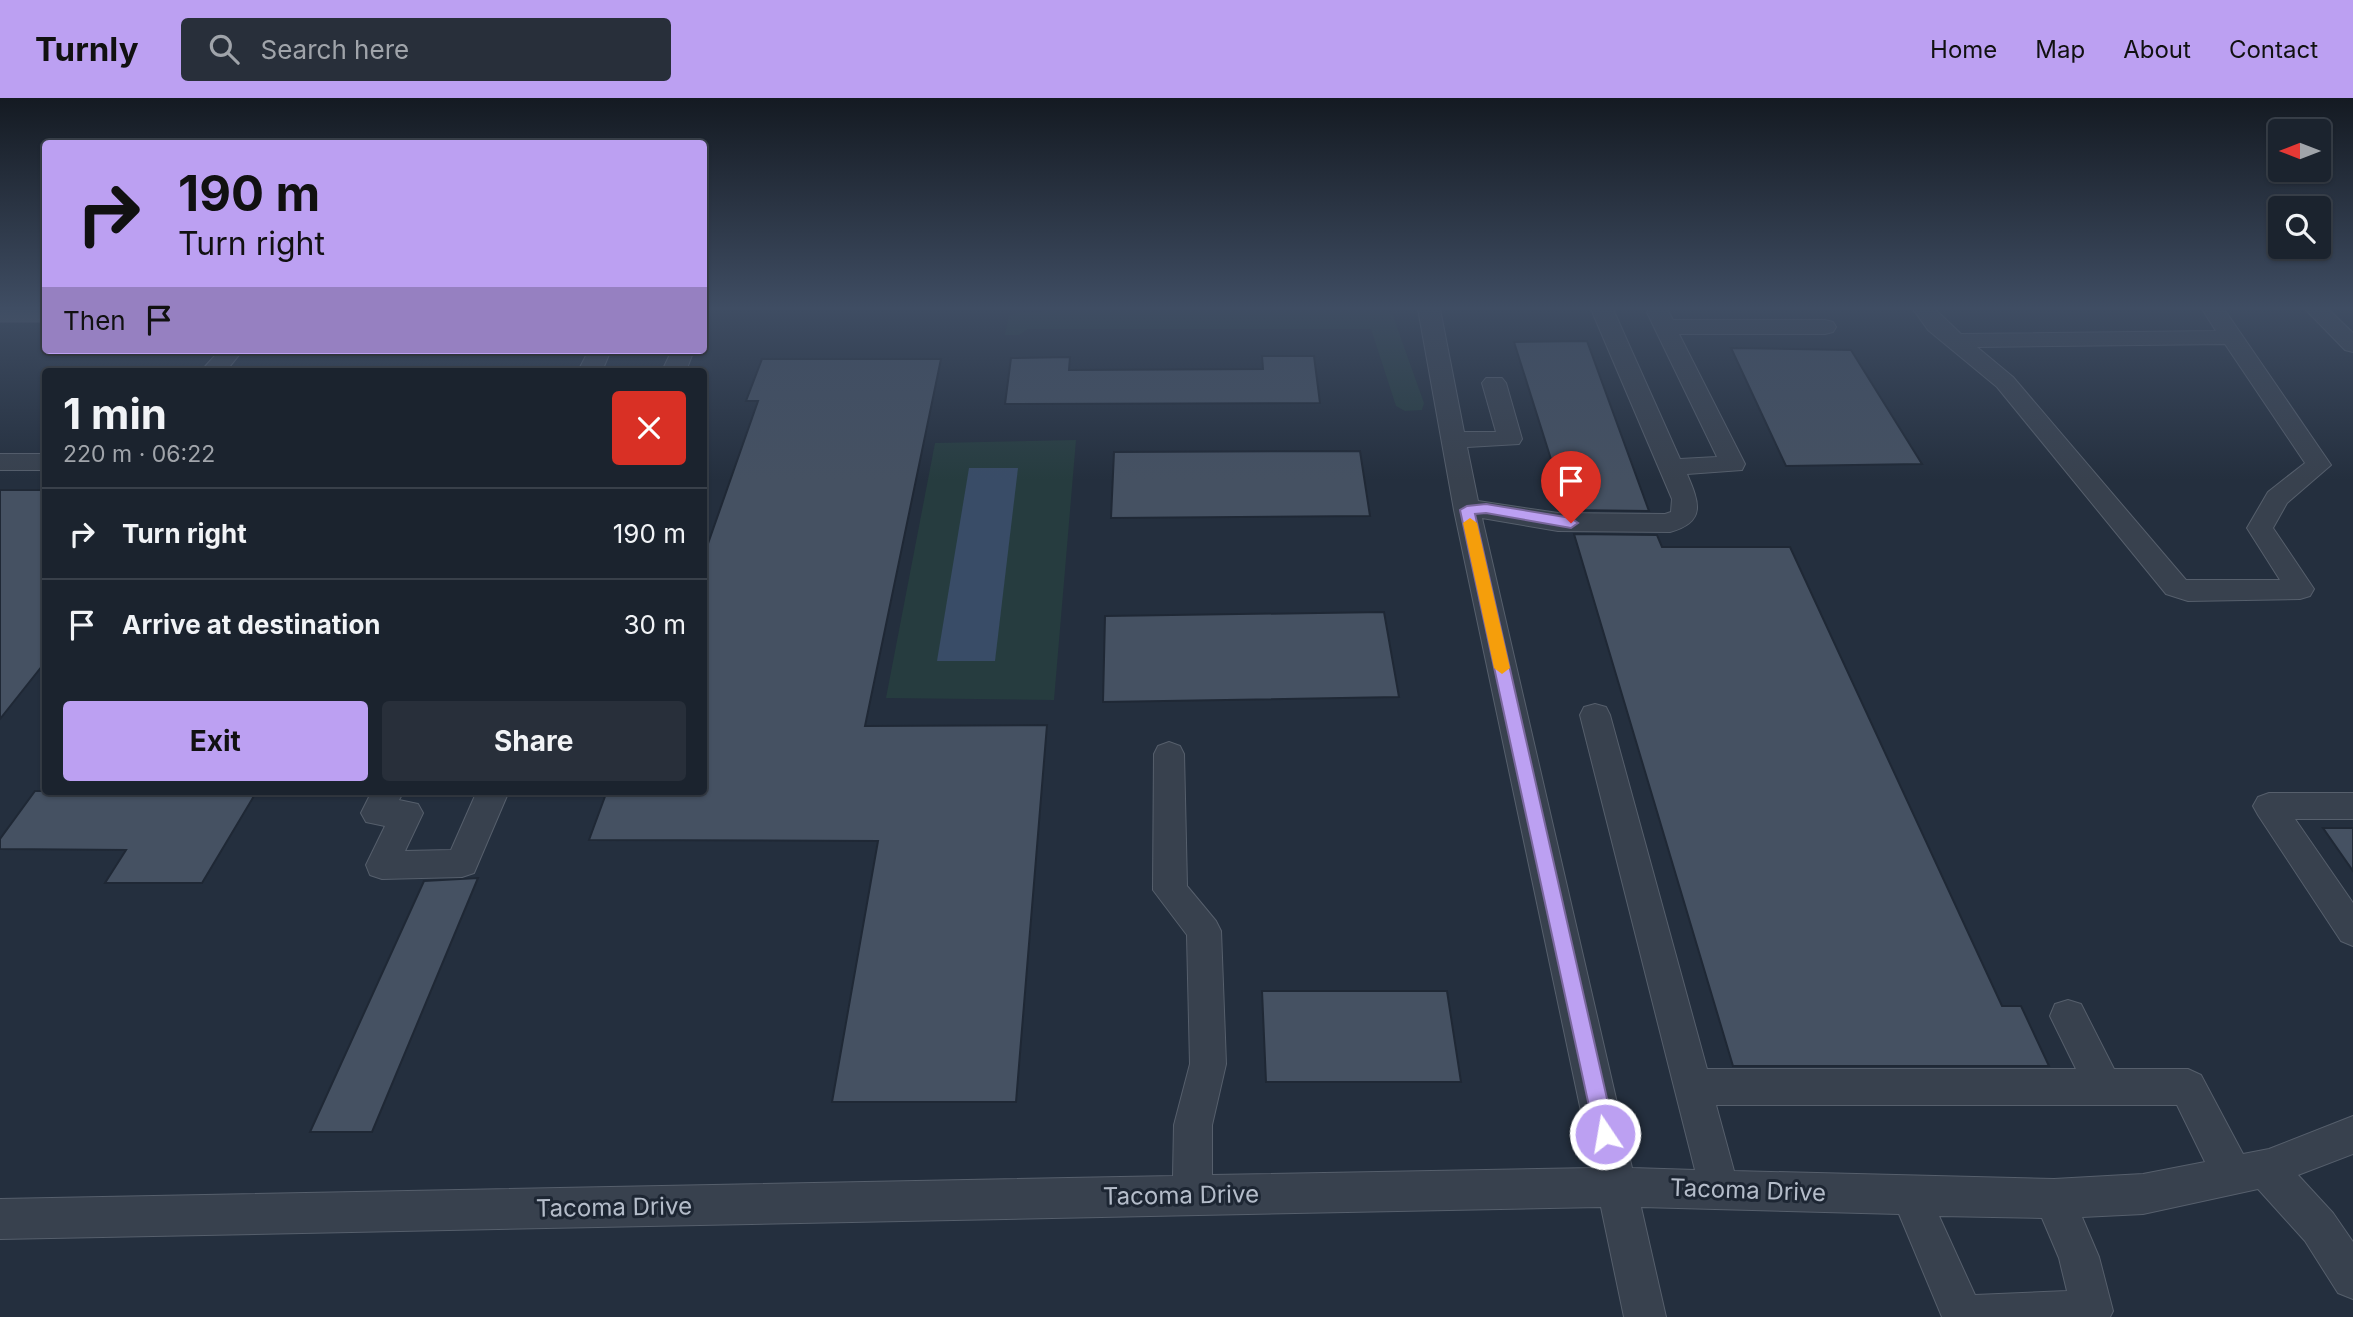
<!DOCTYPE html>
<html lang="en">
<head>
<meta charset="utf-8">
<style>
	body { margin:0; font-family:Inter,sans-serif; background:#282f3a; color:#f1f3f6; height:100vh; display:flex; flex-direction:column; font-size:26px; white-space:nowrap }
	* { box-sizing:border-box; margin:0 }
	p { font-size:23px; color:#a0a4aa }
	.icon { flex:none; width:38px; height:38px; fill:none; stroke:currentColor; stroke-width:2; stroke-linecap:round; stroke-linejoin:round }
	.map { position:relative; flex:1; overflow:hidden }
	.details { position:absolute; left:42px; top:270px; width:665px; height:427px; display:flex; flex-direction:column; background:#1b232e; border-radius:7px; box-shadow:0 2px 5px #0004,0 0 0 2px #39404a }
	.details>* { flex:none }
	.top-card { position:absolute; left:42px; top:42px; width:665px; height:214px; border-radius:7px; box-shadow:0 2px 5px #0004,0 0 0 2px #39404a; background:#bca0f2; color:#111; overflow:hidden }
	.needle { width:46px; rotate:270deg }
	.tools { position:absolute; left:2268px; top:21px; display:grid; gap:14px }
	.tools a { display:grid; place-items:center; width:63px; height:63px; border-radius:7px; background:#1b232e; box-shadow:0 2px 5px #0004,0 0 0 2px #39404a; font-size:35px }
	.pin { position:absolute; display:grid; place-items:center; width:60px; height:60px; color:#fff; margin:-72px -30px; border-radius:50% 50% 50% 0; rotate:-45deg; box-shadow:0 0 7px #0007 }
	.pin .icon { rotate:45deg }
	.me { position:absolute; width:77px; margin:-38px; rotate:348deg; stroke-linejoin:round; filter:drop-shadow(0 0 5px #0008) }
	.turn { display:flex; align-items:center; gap:24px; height:147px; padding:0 21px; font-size:32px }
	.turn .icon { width:91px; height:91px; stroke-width:2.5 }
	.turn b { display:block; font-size:49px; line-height:60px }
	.then { display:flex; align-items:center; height:66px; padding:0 21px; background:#0003; gap:14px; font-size:26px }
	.round { display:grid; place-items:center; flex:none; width:74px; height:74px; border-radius:7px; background:#282f3a }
	.head { display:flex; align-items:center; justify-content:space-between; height:119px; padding:0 21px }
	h1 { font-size:42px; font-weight:700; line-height:52px }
	.button { display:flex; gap:14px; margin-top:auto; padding:14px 21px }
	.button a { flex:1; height:80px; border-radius:7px; background:#bca0f2; color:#111; font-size:28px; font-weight:700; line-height:80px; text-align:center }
	.button a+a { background:#282f3a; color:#f1f3f6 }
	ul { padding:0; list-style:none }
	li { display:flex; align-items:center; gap:21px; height:91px; padding:0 21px; border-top:2px solid #39404a }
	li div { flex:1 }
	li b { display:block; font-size:26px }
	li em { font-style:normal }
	header { display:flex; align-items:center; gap:42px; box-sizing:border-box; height:98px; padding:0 35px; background:#bca0f2; color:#111 }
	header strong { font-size:33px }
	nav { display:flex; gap:38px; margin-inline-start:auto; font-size:24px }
	.search { width:490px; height:63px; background:#282f3a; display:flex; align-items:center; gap:18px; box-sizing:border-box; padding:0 24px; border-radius:7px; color:#a0a4aa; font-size:26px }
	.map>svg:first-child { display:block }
	.green { fill:#263c3f }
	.water { fill:#394c67 }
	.building { fill:#455162; stroke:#1f2835; stroke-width:2 }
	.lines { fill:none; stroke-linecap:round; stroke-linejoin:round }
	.minor-casing { stroke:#565f6c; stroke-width:2 }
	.major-casing { stroke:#414a57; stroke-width:2 }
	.minor { fill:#38414e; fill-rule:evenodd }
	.major { fill:#56606e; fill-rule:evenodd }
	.route { fill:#bca0f2; stroke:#7a689d; stroke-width:2 }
	.slow { fill:#f59e0b }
	.labels { text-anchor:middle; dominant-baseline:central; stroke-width:6; stroke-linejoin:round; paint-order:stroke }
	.near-street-label { font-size:24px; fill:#b4bcc9; stroke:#1d2633 }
</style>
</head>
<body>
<header>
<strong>Turnly</strong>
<div class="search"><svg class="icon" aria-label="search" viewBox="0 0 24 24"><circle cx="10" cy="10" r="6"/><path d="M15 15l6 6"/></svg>Search here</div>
<nav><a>Home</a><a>Map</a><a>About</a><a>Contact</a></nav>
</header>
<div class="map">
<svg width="2353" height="1219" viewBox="0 0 2353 1219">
	<rect width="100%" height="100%" fill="#242f3e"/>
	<g class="green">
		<polygon points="1094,211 1384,211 1393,218 1424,305 1422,312 1405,313 1396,308 1371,231 1028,231 1019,237 1005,237 1009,217 1017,215"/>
		<polygon points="1076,342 1054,602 886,600 935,345"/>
	</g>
	<polygon class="water" points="969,370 1018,370 995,563 937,563"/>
	<g class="building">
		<polygon points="1587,243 1649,413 1567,412 1514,244"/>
		<polygon points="1731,250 1851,252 1922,366 1786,368"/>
		<polygon points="1262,258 1314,258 1320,305 1005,306 1011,260 1070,259 1069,272 1263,271"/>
		<polygon points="762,261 941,261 865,628 1047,627 1016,1004 832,1004 878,743 589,742 607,693 704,693 704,457 758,303 746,303"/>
		<polygon points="1360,353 1370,418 1111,420 1114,354"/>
		<polygon points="0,392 46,392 46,563 0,621"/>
		<polygon points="1574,436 1657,437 1662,449 1790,449 2002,908 2021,908 2049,968 1733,968"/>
		<polygon points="1384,514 1399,599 1103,604 1105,518"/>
		<polygon points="35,693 257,693 202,785 105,785 126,752 0,751 0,741"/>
		<polygon points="2323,730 2353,730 2353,773"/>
		<polygon points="478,780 372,1034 310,1034 424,783"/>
		<polygon points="1262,893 1447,893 1461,984 1266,984"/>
	</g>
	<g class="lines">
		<defs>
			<g id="minor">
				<path d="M1418,211h22l24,123h32l-14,-49 4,-5h16l4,5 16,56 -3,5 -52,3 11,54 80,12 107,1 6,-2 1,-13 -81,-190h22l67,150 37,-2 -63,-130 -7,-15 2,-3h18l6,11h152l8,2 3,5 -3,5 -8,2h-146l66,130 -3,6 -55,4c12,28 20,48 -17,58l-112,-1 -76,-13 150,650 63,2 -115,-455 4,-8 11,-3 11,3 4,8 97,354h369l-26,-53 5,-12 13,-4 13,4 33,65h74l13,6 42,79 26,-5 84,-33v38l-55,21 35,38 20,29v57l-15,-6 -33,-52 -47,-52 -115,25 -61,3 17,40 14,54 -3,6h-168l-43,-103 -258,-7 25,110h-42l-23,-110 -1601,32v-40l1173,-23 1,-51 16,-61 -3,-129 -34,-45 1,-136 4,-8 11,-4 11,4 4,8 3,132 29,35 5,10 5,133 -14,61v50l381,-7 -139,-658zM1716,1007h461l28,57 -62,12 -89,5 -320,-8zM1939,1118l103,2 17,40 8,33 -92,4z"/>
				<path d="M1913,211h22l26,25 255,-3 -14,-22h22l107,156 -44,38 -14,25 41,61 -4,7 -10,3 -112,2 -22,-7 -169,-207 -69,-57zM2225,246l80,119 -37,29 -21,36 33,52h-94l-173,-203 -36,-30z"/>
				<polygon points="2305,211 2328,211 2353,235 2353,254 2345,252"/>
				<polygon points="220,252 243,252 226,273 201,273"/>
				<polygon points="589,252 611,252 602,273 578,273"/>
				<polygon points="672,252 694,252 686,273 662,273"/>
				<rect x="0" y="356" width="46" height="16"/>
				<polygon points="372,693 404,693 399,702 418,706 423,715 405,753 451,752 477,693 509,693 474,775 462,779 382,781 370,777 366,767 385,728 366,724 361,715"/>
				<polygon points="2269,695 2353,695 2353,721 2295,721 2353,805 2353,848 2341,843 2258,717 2253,708 2258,699"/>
			</g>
			<rect id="major" x="0" y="211" width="46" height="13"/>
		</defs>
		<use href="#minor" class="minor-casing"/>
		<use href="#major" class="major-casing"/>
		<use href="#minor" class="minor"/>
		<use href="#major" class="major"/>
	</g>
	<linearGradient id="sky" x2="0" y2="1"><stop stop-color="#141a22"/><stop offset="0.55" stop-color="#3f4d63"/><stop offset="1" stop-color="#3f4d63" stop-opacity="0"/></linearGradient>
	<rect width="2353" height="382" fill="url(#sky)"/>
	<polygon class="route" points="1486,406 1571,420 1578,425 1571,430 1486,415 1475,416 1615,1036 1612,1043 1605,1046 1598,1043 1595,1036 1460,412 1467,408"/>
	<polygon class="slow" points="1470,420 1477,425 1510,570 1502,576 1494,570 1463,425"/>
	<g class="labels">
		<g class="near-street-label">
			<text transform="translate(1748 1092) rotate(2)">Tacoma Drive</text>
			<text transform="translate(1181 1097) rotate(-1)">Tacoma Drive</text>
			<text transform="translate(614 1109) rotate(-1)">Tacoma Drive</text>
		</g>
	</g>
</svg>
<div class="tools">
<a><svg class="needle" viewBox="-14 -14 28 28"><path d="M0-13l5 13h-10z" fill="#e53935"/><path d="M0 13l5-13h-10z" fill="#a0a4aa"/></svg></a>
<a><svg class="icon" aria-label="search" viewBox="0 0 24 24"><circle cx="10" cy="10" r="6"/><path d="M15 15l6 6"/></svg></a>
</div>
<div class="pin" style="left:1571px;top:425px;background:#d93025"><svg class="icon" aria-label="arrive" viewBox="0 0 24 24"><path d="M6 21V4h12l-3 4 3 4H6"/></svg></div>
<svg class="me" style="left:1605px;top:1036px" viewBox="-20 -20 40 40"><circle r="17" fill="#bca0f2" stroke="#fff" stroke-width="3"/><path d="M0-11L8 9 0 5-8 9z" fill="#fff"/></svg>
<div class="top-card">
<div class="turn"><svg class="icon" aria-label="right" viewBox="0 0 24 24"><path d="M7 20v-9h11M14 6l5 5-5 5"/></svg><div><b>190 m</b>Turn right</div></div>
<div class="then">Then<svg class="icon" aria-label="arrive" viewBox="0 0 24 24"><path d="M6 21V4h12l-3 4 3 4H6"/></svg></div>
</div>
<section class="details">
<div class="head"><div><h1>1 min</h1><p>220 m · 06:22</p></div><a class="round" style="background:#d93025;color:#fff"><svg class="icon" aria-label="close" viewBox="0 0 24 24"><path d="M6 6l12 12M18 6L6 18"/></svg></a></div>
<ul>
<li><svg class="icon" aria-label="right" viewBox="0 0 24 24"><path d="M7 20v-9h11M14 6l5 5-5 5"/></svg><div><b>Turn right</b></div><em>190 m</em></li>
<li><svg class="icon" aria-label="arrive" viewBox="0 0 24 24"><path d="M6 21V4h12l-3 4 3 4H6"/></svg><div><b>Arrive at destination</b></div><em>30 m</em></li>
</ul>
<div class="button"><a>Exit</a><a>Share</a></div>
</section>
</div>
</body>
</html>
